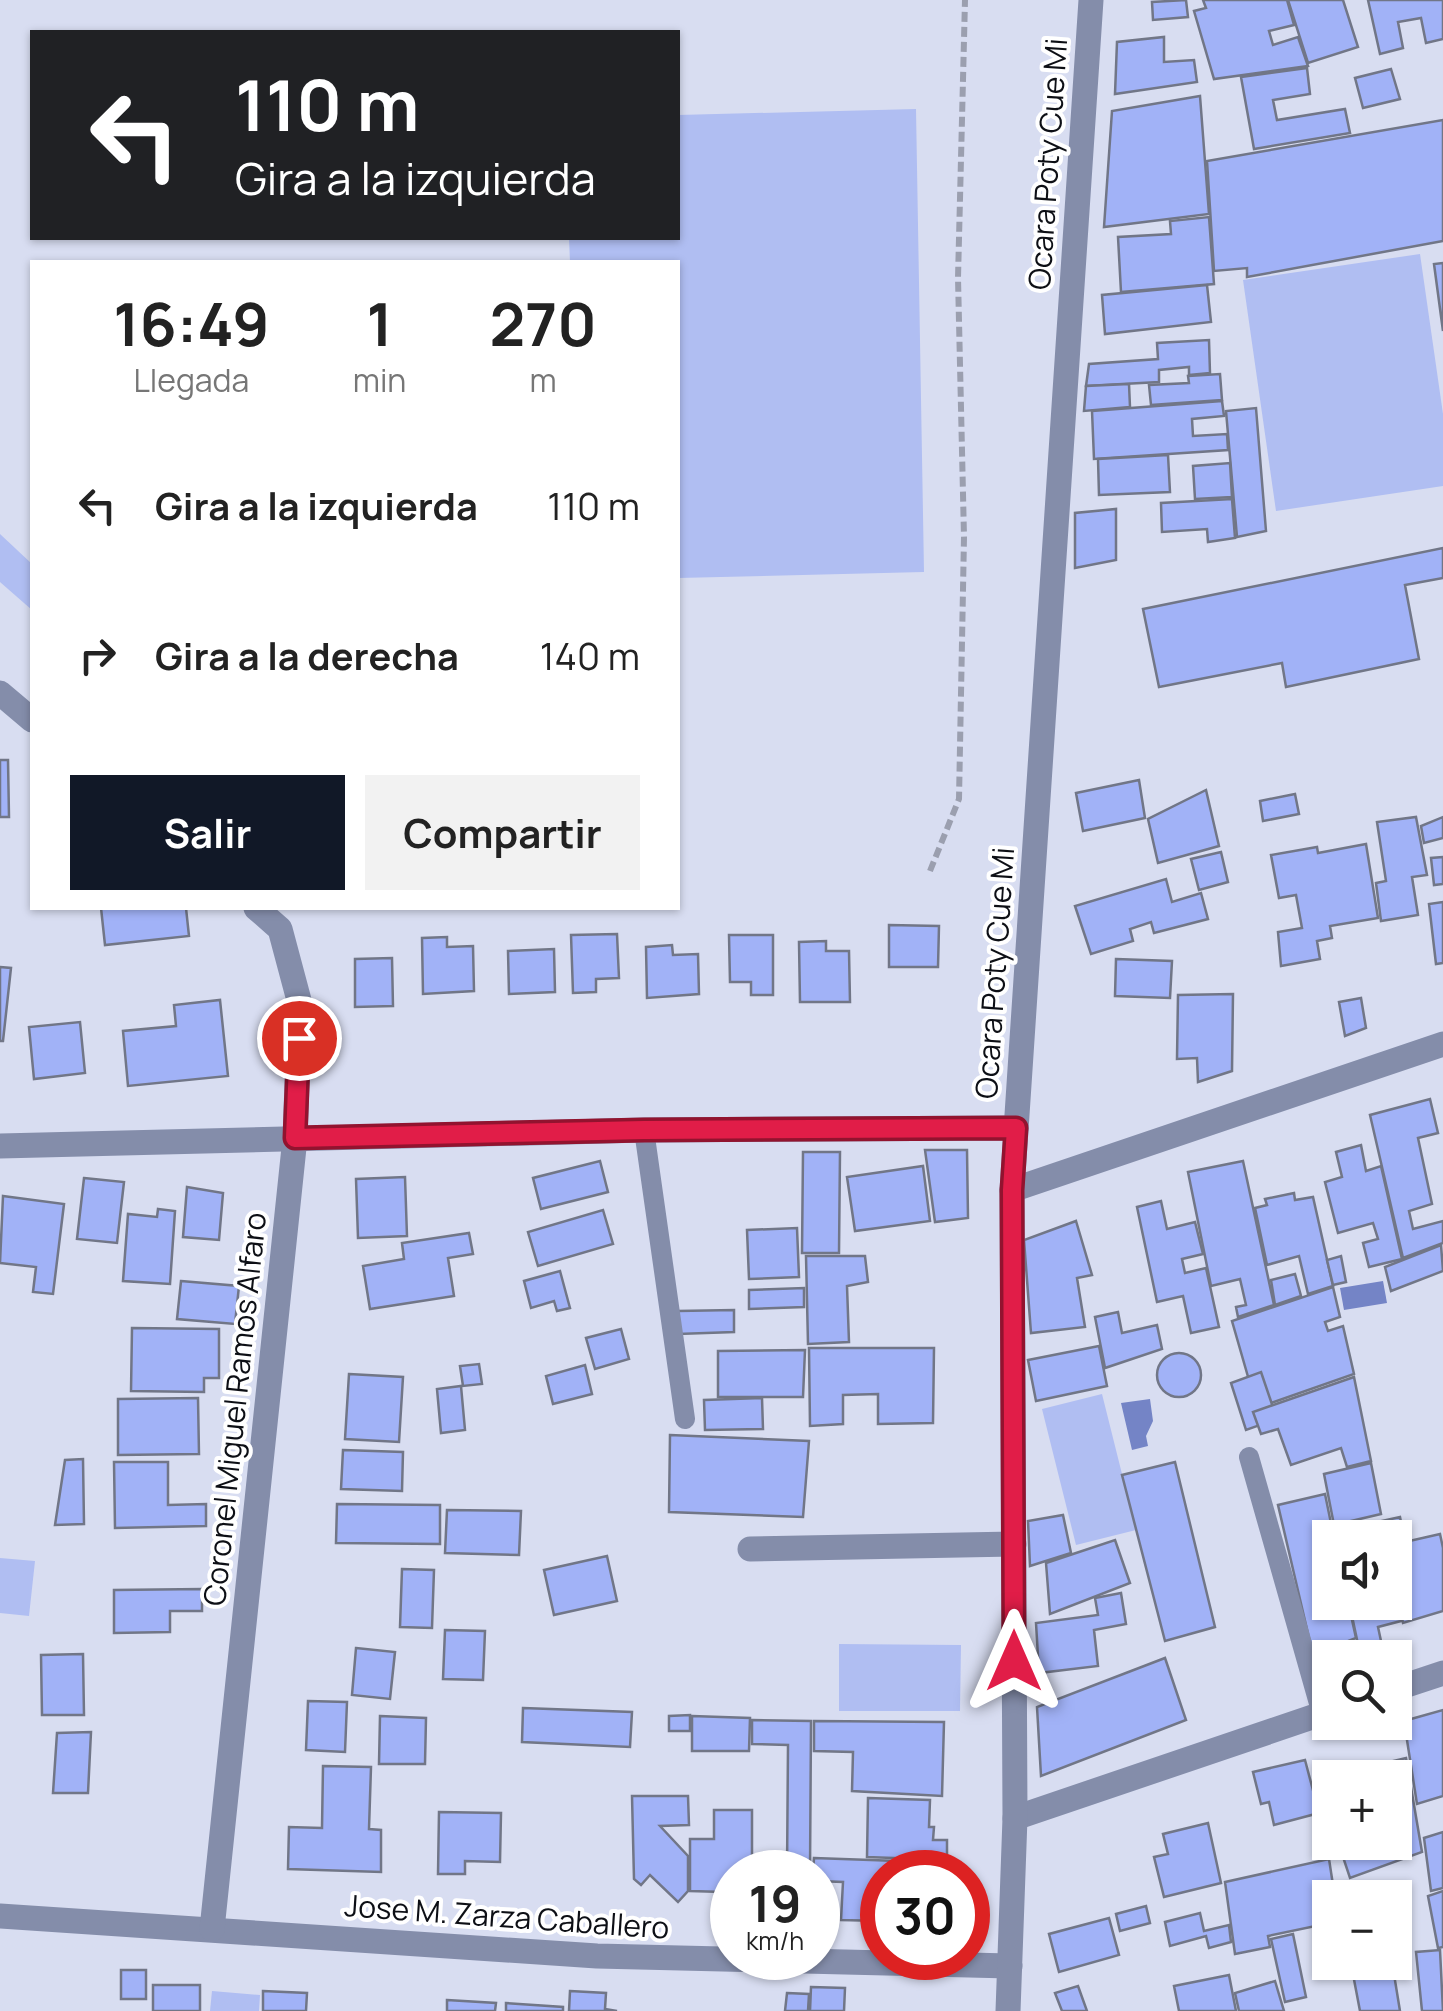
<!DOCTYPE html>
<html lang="es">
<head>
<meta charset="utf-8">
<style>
	body { margin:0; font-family:Manrope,sans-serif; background:#f2f2f2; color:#222; height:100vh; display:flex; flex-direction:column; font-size:38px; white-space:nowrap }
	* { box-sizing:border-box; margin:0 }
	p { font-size:32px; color:#767676 }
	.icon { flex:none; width:55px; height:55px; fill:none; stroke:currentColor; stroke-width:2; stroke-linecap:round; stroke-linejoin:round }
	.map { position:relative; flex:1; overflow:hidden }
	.sheet { position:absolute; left:30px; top:260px; width:650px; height:650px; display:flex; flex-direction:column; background:#fff; border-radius:0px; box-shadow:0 2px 8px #0004 }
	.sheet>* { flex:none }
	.banner { position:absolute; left:30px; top:30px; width:650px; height:210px; border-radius:0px; box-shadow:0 2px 8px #0004; background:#202124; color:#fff; overflow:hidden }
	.buttons { position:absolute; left:1312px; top:1520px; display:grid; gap:20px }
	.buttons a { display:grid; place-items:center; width:100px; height:100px; border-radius:0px; background:#fff; box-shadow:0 2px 8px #0004; font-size:50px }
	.speed { position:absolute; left:710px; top:1850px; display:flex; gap:20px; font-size:50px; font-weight:700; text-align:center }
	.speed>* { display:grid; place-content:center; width:130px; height:130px; border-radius:50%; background:#fff; box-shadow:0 2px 8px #0004; line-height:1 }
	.speed small { font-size:25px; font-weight:400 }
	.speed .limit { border:15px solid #d22; background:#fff; color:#111 }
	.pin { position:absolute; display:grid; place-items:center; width:85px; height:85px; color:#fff; margin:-42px; border:5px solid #fff; border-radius:50%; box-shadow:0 2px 10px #0007 }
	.me { position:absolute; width:110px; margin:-55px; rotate:0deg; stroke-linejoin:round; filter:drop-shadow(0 0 8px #0008) }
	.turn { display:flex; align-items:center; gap:35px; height:210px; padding:0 40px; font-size:45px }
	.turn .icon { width:130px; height:130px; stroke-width:2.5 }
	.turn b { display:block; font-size:70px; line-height:85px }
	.eta { display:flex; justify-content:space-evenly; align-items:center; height:170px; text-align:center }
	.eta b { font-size:60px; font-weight:700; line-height:70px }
	.cta { display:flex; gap:20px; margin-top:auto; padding:20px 40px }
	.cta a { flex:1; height:115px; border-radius:0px; background:#111827; color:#fff; font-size:40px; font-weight:700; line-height:115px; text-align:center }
	.cta a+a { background:#f2f2f2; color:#222 }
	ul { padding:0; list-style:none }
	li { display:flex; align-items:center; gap:30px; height:150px; padding:0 40px }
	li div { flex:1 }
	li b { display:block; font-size:38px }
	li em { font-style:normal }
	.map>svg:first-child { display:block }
	.green { fill:#b0bef2 }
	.water { fill:#7484c6 }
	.building { fill:#a1b2f7; stroke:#717687; stroke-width:2.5 }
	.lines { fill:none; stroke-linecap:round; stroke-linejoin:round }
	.path { stroke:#9b9faf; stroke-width:6; stroke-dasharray:10 5; stroke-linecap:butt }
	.service { stroke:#848daa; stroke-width:20 }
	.minor { stroke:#848daa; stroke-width:25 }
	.route-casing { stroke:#92132f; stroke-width:25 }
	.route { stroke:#e11d48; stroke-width:18 }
	.labels { text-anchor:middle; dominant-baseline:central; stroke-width:8; stroke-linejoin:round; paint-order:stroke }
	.street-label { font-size:30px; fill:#0d0f15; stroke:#fff }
</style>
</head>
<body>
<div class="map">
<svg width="1443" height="2011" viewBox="0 0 1443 2011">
	<rect width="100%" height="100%" fill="#d8ddf1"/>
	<g class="green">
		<polygon points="916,109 924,572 678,578 678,262 570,262 569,238 678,238 678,115"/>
		<polygon points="1420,254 1443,414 1443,486 1276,511 1243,280"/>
		<polygon points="0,534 32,564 32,610 0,582"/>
		<polygon points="1102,1394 1136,1530 1076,1545 1042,1409"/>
		<polygon points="0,1558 35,1561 29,1616 0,1613"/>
		<polygon points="839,1644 961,1645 960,1711 839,1711"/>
		<polygon points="212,1991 260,1995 259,2011 210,2011"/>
	</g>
	<g class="water">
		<polygon points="1383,1281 1387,1303 1344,1310 1340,1288"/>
		<polygon points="1150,1399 1153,1421 1146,1436 1148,1446 1132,1450 1121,1403"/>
	</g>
	<g class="building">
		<polygon points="1186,0 1188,17 1153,20 1152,2"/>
		<polygon points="1203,0 1287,0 1294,25 1269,31 1273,45 1298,37 1308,66 1214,79 1194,11 1206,8"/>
		<polygon points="1288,0 1343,0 1358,47 1308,63"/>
		<polygon points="1368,0 1443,0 1443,39 1426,43 1421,18 1398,22 1403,48 1380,54"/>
		<polygon points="1164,37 1164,62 1194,60 1197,82 1115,94 1117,42"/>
		<polygon points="1307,68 1310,94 1273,100 1277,120 1345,109 1350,133 1254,149 1241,77"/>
		<polygon points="1391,69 1400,99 1363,108 1355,78"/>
		<polygon points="1200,96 1209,214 1104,227 1112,111"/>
		<polygon points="1443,120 1443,241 1247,277 1247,268 1214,271 1207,161"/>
		<polygon points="1209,217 1214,284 1121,292 1118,237 1171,234 1170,221"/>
		<polygon points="1443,263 1443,331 1434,264"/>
		<polygon points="1207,285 1211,322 1105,334 1102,295"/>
		<polygon points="1209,340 1210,373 1189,375 1189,367 1159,370 1159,382 1086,386 1089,364 1158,359 1157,343"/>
		<polygon points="1220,374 1222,400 1151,405 1149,385 1189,383 1188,376"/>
		<polygon points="1129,384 1130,407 1084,411 1086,386"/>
		<polygon points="1222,401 1224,416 1192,419 1193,436 1227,434 1228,450 1094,459 1092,411"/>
		<polygon points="1256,408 1266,531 1237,537 1226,411"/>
		<polygon points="1168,455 1170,492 1099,495 1098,459"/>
		<polygon points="1230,463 1232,497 1195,499 1193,466"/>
		<polygon points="1232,499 1235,538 1208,542 1207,529 1162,532 1161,503"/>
		<polygon points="1116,509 1116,560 1075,568 1075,513"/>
		<polygon points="1443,548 1443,578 1405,585 1419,659 1286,687 1282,663 1159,687 1143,609"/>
		<polygon points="0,760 8,760 9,817 0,817"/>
		<polygon points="1139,780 1145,818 1083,831 1076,793"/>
		<polygon points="1206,790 1219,846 1158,863 1148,819"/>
		<polygon points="1295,794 1299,814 1263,821 1260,801"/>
		<polygon points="1416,817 1427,875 1412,877 1418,915 1381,921 1376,883 1386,881 1377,822"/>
		<polygon points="1443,817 1443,838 1424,843 1421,826"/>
		<polygon points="1366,844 1378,918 1330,926 1332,938 1317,941 1320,959 1281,966 1278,932 1302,928 1296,895 1279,898 1271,855 1317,847 1318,853"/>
		<polygon points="1221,852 1228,882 1199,890 1191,859"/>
		<polygon points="1443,857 1443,884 1434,885 1431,858"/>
		<polygon points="1166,879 1172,902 1201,893 1208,919 1154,933 1151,922 1130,929 1133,941 1091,954 1075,906"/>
		<polygon points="1443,902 1443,963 1436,964 1429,904"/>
		<polygon points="101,908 186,908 189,936 105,945"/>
		<polygon points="889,925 939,926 938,967 889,967"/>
		<polygon points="617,934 619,978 596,979 596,992 573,993 571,935"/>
		<polygon points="729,935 773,935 773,995 751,995 751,982 730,982"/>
		<polygon points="447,937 447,947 473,946 474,991 423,994 422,938"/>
		<polygon points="826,941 826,951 849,951 850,1002 800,1002 799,942"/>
		<polygon points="672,945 673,955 698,954 699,994 647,998 646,947"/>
		<polygon points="554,949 555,992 509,994 508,951"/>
		<polygon points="392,958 393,1006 355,1007 355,959"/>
		<polygon points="1116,959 1172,961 1170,998 1115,996"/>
		<polygon points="0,967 11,968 3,1041 0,1041"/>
		<polygon points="1233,994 1232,1071 1198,1082 1197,1058 1177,1059 1178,995"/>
		<polygon points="1361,998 1366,1028 1345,1036 1339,1002"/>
		<polygon points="220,1000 228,1076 128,1086 123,1031 176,1026 174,1005"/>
		<polygon points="80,1022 85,1073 34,1079 29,1027"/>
		<polygon points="1430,1099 1438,1133 1418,1138 1432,1204 1409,1211 1413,1229 1443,1221 1443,1243 1403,1258 1370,1115"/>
		<polygon points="1361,1145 1366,1171 1381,1166 1402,1259 1369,1267 1363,1243 1378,1239 1373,1223 1338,1233 1325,1182 1342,1177 1336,1152"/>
		<polygon points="925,1150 967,1150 968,1218 935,1222"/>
		<polygon points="803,1152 840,1152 839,1253 802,1253"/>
		<polygon points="600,1161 608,1192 541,1209 533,1178"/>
		<polygon points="1243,1161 1274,1305 1238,1317 1236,1307 1246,1305 1240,1279 1211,1286 1188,1172"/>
		<polygon points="923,1166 930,1221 855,1231 847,1177"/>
		<polygon points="405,1177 407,1236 358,1238 356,1179"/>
		<polygon points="84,1178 124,1182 117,1243 77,1239"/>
		<polygon points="187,1187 223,1193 219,1240 183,1237"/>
		<polygon points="1294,1193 1295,1200 1313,1197 1333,1286 1308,1294 1299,1256 1267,1265 1255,1208 1267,1205 1265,1199"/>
		<polygon points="3,1196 64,1204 53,1294 33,1292 36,1267 0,1263"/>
		<polygon points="1161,1201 1167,1229 1195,1222 1203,1254 1182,1259 1185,1273 1206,1268 1219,1327 1191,1333 1183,1296 1157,1302 1137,1207"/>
		<polygon points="158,1209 175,1211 170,1284 123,1281 128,1214 157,1217"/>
		<polygon points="603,1210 613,1244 538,1266 528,1232"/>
		<polygon points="1076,1221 1092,1275 1077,1278 1085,1327 1031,1333 1024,1240"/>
		<polygon points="797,1228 799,1277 749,1279 747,1230"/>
		<polygon points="469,1233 473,1254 448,1258 454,1296 370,1309 363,1266 404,1259 402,1243"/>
		<polygon points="1441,1245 1443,1271 1391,1291 1385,1267"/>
		<polygon points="806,1256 865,1256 868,1282 847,1286 849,1342 808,1344"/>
		<polygon points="1341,1256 1346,1282 1333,1285 1327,1260"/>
		<polygon points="560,1271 570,1308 557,1311 554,1301 531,1308 524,1281"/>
		<polygon points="1295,1274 1301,1296 1275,1305 1271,1280"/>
		<polygon points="181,1281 239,1286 235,1324 177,1319"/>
		<polygon points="1333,1287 1340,1317 1325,1322 1328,1331 1343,1326 1354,1374 1257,1408 1232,1321"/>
		<polygon points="804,1288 804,1307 749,1309 749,1290"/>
		<polygon points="734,1310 734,1332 678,1334 678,1311"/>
		<polygon points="1118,1312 1122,1333 1157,1325 1162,1349 1105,1368 1095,1317"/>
		<polygon points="132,1328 219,1329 219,1378 204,1378 204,1392 131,1391"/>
		<polygon points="621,1329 629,1359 595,1369 586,1338"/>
		<polygon points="1099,1346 1107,1386 1036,1401 1028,1360"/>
		<polygon points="809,1348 934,1348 933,1423 878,1424 878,1394 843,1395 843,1424 810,1426"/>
		<polygon points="805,1350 803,1397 718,1397 718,1351"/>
		<circle cx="1179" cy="1375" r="22"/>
		<polygon points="479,1364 482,1384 463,1386 460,1366"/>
		<polygon points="585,1365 592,1394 553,1404 546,1376"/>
		<polygon points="1261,1372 1277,1419 1246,1430 1231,1383"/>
		<polygon points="349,1374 403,1377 399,1442 345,1439"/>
		<polygon points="1354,1377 1371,1461 1347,1467 1341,1448 1291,1465 1278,1429 1261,1434 1253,1412"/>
		<polygon points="461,1386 465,1430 441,1433 437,1389"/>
		<polygon points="198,1398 199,1454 118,1455 118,1399"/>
		<polygon points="762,1398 763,1429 705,1430 704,1400"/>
		<polygon points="670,1435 809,1441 803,1517 669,1512"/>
		<polygon points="343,1450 403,1452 402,1491 341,1489"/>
		<polygon points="83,1459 84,1524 55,1525 65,1460"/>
		<polygon points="114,1462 168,1462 168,1505 206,1504 206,1526 115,1528"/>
		<polygon points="1175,1462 1215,1627 1165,1641 1122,1475"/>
		<polygon points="1371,1463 1381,1514 1334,1525 1324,1474"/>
		<polygon points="1325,1494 1334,1538 1330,1538 1330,1602 1348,1602 1356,1638 1313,1655 1278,1505"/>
		<polygon points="337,1504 440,1505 440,1544 336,1543"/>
		<polygon points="447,1510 521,1511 519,1555 445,1553"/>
		<polygon points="1063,1515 1071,1553 1030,1566 1028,1521"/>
		<polygon points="1400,1517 1405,1542 1440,1534 1443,1548 1443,1611 1403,1623 1395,1584 1395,1538 1385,1538 1382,1521"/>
		<polygon points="1382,1525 1384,1538 1335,1538 1335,1536"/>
		<polygon points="1115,1540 1130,1583 1050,1614 1046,1563"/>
		<polygon points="607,1556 617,1601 554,1615 544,1570"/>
		<polygon points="402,1569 434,1570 432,1628 400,1627"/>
		<polygon points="202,1589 202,1611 170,1611 170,1632 114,1633 114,1590"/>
		<polygon points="1395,1591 1401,1621 1378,1627 1381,1641 1359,1649 1349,1602 1395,1602"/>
		<polygon points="1121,1593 1126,1624 1094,1630 1098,1666 1039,1673 1036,1623 1098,1615 1095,1598"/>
		<polygon points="445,1630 485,1631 483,1680 443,1679"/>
		<polygon points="356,1648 395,1652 390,1699 352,1695"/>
		<polygon points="83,1654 84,1715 42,1715 41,1655"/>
		<polygon points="1165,1658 1186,1720 1041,1776 1037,1707"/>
		<polygon points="308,1701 347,1702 345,1752 306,1750"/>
		<polygon points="523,1708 632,1712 630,1747 522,1742"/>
		<polygon points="1443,1710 1443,1796 1417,1804 1404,1721"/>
		<polygon points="690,1715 690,1731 669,1731 669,1716"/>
		<polygon points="380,1716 426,1718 425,1764 379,1764"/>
		<polygon points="692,1716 750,1718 749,1751 692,1751"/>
		<polygon points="752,1720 811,1721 810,1872 787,1872 788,1745 752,1744"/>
		<polygon points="814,1721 944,1722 942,1796 852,1791 853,1752 814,1751"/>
		<polygon points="91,1732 88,1793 53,1793 57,1733"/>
		<polygon points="1406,1758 1422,1852 1350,1878 1340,1848 1356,1842 1395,1842 1395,1778 1366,1778 1364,1768"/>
		<polygon points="1305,1760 1319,1813 1274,1825 1269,1802 1261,1804 1253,1772"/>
		<polygon points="1346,1764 1349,1778 1330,1778 1328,1805 1320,1771"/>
		<polygon points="323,1766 371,1767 369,1829 381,1830 381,1872 288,1869 289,1827 322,1828"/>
		<polygon points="632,1796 688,1796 689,1825 660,1826 688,1856 688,1891 678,1902 650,1875 641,1885 634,1879"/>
		<polygon points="868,1798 930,1800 929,1827 934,1827 933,1840 947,1840 947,1860 867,1857"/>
		<polygon points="714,1810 752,1810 752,1872 732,1872 732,1906 724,1906 724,1892 690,1891 690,1839 714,1839"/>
		<polygon points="439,1812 501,1813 500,1862 465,1861 465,1874 438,1874"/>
		<polygon points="1208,1823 1221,1883 1164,1897 1154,1857 1168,1854 1163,1834"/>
		<polygon points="1443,1832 1443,1888 1431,1891 1424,1838"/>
		<polygon points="814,1858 955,1863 955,1872 882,1872 882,1921 841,1920 843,1882 818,1881 818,1872 813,1872"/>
		<polygon points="1329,1859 1335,1898 1330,1898 1330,1923 1268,1936 1270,1947 1235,1954 1225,1882"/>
		<polygon points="1443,1891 1443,1947 1438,1948 1428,1896"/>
		<polygon points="1146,1906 1150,1923 1120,1931 1116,1914"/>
		<polygon points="1200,1913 1204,1931 1229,1925 1231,1942 1209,1948 1206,1936 1170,1946 1165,1922"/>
		<polygon points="1109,1918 1119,1955 1059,1972 1049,1934"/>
		<polygon points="1293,1934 1306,1997 1285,2002 1271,1939"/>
		<polygon points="1440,1950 1443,2011 1422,2011 1416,1952"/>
		<polygon points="1371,1962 1392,1962 1400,2011 1360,2011 1352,1969 1372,1966"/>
		<rect x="121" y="1970" width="25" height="29"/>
		<polygon points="1229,1975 1236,2011 1179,2011 1174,1986"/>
		<polygon points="1275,1981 1284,2011 1239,2011 1235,1993"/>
		<rect x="153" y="1985" width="47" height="26"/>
		<polygon points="1078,1986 1087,2011 1062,2011 1055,1993"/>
		<polygon points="811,1987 845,1988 844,2011 810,2011"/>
		<polygon points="263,1991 307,1993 306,2011 263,2011"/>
		<polygon points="570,1991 606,1993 605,2009 617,2011 569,2011"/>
		<polygon points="787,1993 809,1994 808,2011 785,2011"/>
		<polygon points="447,2000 496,2003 495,2011 447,2011"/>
		<polygon points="506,2003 563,2007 563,2011 506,2011"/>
	</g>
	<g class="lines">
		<polyline class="path" points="930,871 959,799 964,537 958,278 965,0"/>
		<g class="service">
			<polyline points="644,1130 685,1419"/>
			<polyline points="1249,1457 1322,1714"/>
		</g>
		<g class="minor">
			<polyline points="0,693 32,720"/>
			<polyline points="0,1146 644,1130 1016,1128"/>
			<polyline points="1012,1190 1443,1044"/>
			<polyline points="750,1549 1014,1544"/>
			<polyline points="1395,1689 1443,1673"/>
			<polyline points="1015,1818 1330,1711"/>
			<polyline points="0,1916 597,1956 1010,1966"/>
			<polyline points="212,1929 295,1138 300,1004 280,929 256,908"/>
			<polyline points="1008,2011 1015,1818 1012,1190 1091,0"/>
		</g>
	</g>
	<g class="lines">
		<defs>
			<polyline id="route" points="299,1038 295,1138 644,1130 1016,1128 1012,1190 1014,1661"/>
		</defs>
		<use href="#route" class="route-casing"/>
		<use href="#route" class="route"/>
	</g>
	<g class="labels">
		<g class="street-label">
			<text transform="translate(1047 164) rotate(-86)">Ocara Poty Cue Mi</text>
			<text transform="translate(994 973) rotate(-86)">Ocara Poty Cue Mi</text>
			<text transform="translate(234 1409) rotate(-84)">Coronel Miguel Ramos Alfaro</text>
			<text transform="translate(507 1916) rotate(4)">Jose M. Zarza Caballero</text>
		</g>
	</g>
</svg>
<div class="buttons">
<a><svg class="icon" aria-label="sound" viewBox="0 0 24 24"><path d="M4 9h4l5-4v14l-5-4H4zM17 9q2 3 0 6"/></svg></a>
<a><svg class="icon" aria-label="search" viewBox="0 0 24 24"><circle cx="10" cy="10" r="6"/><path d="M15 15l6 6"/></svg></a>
<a>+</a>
<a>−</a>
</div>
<div class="speed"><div>19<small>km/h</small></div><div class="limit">30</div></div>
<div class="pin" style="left:299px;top:1038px;background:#d93025"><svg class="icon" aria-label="arrive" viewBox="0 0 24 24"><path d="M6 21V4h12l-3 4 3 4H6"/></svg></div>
<svg class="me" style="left:1014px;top:1661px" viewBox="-20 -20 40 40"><path d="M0-17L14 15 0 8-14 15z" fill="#e11d48" stroke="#fff" stroke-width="4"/></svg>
<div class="banner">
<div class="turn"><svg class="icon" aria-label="left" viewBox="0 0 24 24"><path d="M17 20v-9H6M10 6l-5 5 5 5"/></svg><div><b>110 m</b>Gira a la izquierda</div></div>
</div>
<section class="sheet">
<div class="eta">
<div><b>16:49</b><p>Llegada</p></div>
<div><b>1</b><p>min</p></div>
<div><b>270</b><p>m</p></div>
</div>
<ul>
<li><svg class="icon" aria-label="left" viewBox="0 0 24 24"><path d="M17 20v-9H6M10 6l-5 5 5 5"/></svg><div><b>Gira a la izquierda</b></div><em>110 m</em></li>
<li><svg class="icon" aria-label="right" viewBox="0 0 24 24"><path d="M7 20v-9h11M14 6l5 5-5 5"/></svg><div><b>Gira a la derecha</b></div><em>140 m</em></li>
</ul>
<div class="cta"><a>Salir</a><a>Compartir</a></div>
</section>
</div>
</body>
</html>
